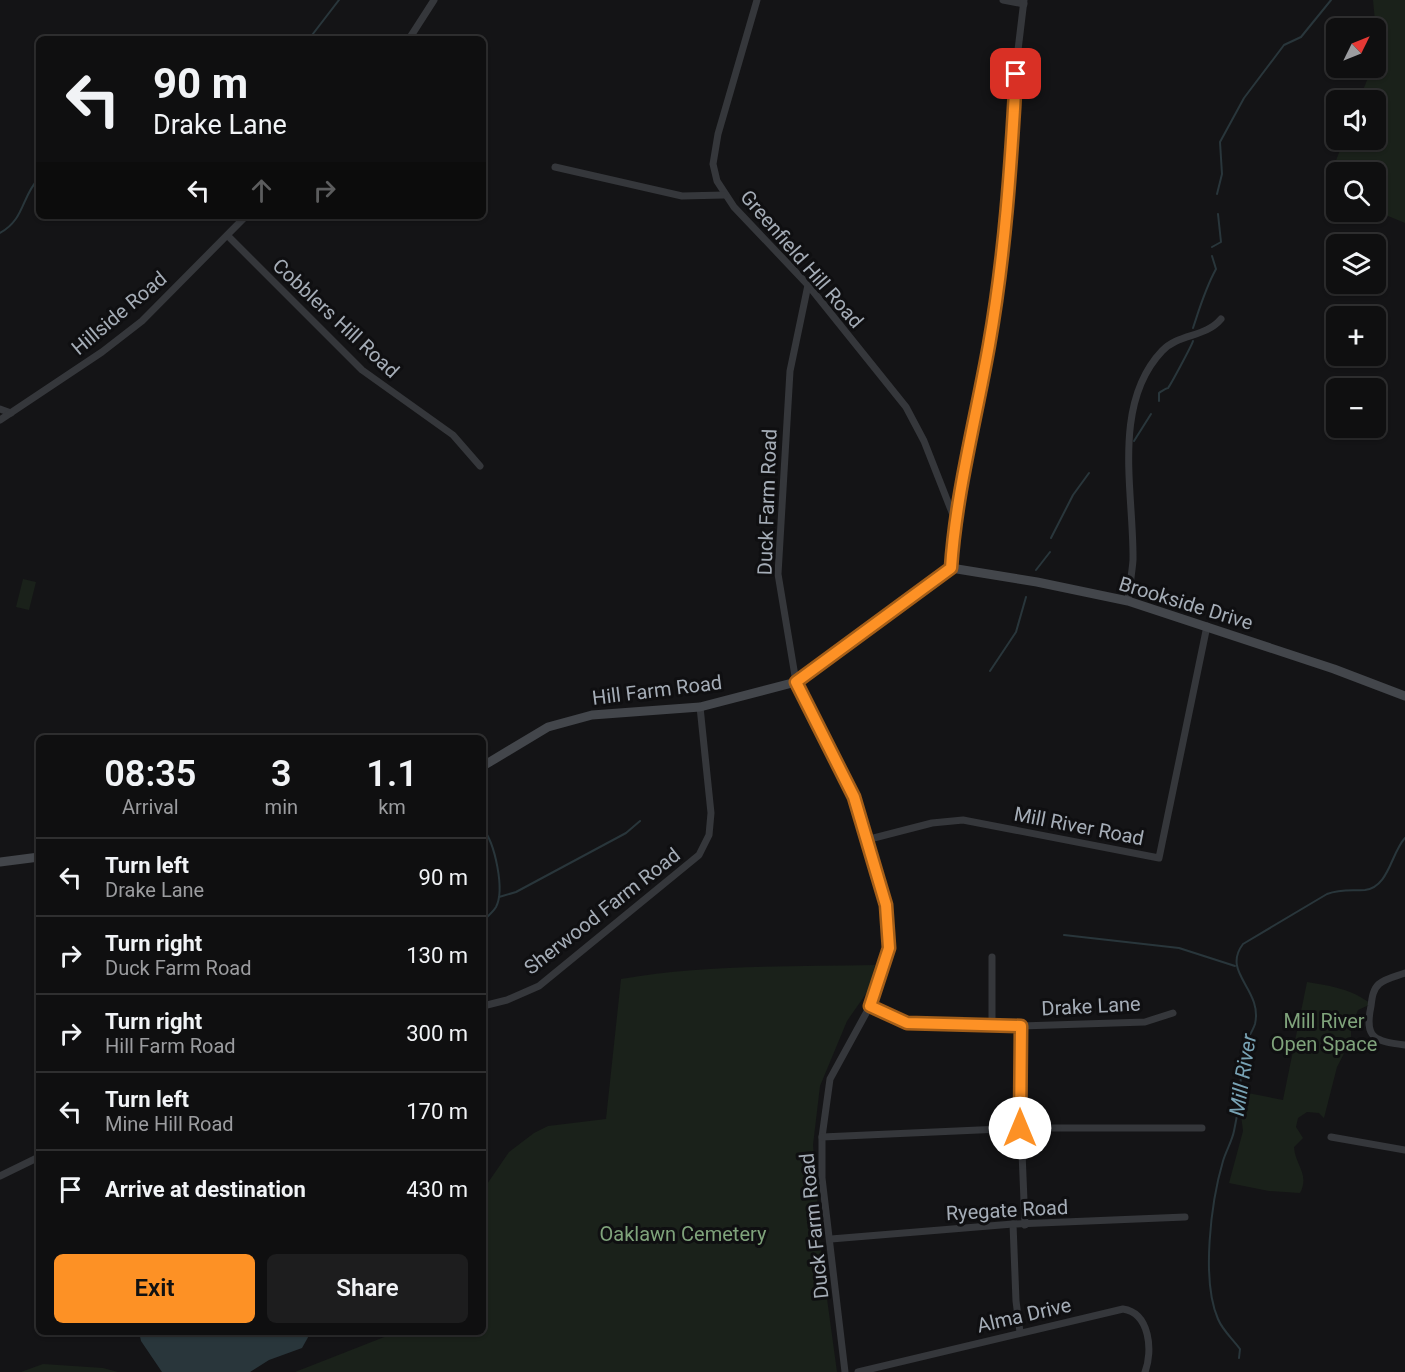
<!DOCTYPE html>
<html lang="en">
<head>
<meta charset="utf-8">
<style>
	body { margin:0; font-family:Roboto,sans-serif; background:#1d1d1e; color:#f1f3f6; height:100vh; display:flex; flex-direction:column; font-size:22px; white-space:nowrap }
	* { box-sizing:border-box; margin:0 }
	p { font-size:20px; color:#9b9c9f }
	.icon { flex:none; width:33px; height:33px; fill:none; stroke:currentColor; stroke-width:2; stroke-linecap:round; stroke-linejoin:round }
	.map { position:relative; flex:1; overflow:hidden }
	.sheet { position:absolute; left:36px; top:735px; width:450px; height:600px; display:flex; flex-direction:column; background:#0f0f10; border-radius:9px; box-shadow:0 2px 4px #0004,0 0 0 2px #2f2f30 }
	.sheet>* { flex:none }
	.top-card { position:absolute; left:36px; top:36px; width:450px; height:183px; border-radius:9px; box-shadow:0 2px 4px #0004,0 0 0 2px #2f2f30; background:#0f0f10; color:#f1f3f6; overflow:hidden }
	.needle { width:39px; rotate:47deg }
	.buttons { position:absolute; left:1326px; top:18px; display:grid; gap:12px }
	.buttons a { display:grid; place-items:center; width:60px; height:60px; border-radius:9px; background:#0f0f10; box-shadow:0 2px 4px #0004,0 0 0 2px #2f2f30; font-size:30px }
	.pin { position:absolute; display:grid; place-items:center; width:51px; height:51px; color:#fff; margin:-26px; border-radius:12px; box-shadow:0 3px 9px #0006 }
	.me { position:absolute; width:66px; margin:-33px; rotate:0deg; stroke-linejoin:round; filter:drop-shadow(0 0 4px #0008) }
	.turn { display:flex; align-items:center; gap:21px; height:126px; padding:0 18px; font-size:27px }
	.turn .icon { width:78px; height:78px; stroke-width:2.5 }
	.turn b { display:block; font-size:42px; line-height:51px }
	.lanes { display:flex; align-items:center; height:57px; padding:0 18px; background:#0003; justify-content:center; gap:30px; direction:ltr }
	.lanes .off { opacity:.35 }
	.eta { display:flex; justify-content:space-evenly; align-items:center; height:102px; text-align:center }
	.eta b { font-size:36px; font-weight:600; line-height:42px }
	.primary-button { display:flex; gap:12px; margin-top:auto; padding:12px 18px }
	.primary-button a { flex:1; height:69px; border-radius:9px; background:#fd9125; color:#111; font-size:24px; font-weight:600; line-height:69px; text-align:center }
	.primary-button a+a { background:#1d1d1e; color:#f1f3f6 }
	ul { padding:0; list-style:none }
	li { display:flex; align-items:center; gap:18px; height:78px; padding:0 18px; border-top:2px solid #2f2f30 }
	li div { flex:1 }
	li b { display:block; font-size:22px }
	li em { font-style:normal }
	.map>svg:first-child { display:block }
	.green { fill:#1a211a }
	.water { fill:#29363b }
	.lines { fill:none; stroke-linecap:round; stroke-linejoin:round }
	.stream { stroke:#29363b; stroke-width:2 }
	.street { stroke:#35373b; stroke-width:7 }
	.secondary { stroke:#43464b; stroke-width:9 }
	.route-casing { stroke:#a45e18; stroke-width:15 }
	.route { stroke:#fd9125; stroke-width:10 }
	.labels { text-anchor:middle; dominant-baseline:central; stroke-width:6; stroke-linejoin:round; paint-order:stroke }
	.street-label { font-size:20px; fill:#a5adb7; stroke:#0f0f11 }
	.park-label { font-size:20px; fill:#7fa37b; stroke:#0f0f11 }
	.water-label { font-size:21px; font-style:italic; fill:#79a3b5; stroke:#0f0f11 }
</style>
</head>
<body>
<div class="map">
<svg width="1405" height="1372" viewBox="0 0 1405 1372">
	<rect width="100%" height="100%" fill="#141416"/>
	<g class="green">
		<polygon points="1373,0 1405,0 1405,223 1376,211 1376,172 1336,172 1336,190 1326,186 1344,140 1376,140 1376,100 1359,100 1372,68 1376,68 1378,53"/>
		<polygon points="23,579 36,582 29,610 16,607"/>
		<path d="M875,965l-5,23 -23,33 -27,65 -7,59 9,117 15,110h-542l102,-40h86v-142l26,-38 25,-19 14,-7 58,-7 15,-140c83,-15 170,-12 254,-14z"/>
		<path d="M1307,982c24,4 45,7 64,22l-13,6 -7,17v13l-14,27 -13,51 -5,-5 -12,-1 -9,6 -2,9 7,11 -9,9c1,18 16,27 6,46l-31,-2 -40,-8 14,-52 -5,-40 45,9z"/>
		<polygon points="43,1364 103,1368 118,1372 21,1372"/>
	</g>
	<polygon class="water" points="139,1332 311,1332 302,1348 269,1360 250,1372 162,1372 141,1341"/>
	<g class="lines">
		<g class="stream">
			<polyline points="309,39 339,0"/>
			<polyline points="1217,194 1222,174 1220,142 1244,98 1284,45 1301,37 1331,0"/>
			<path d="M0,233c25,-14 21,-36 39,-55"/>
			<polyline points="1212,247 1221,242 1218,214"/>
			<path d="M1193,328c7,-21 12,-39 23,-59l-4,-13"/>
			<path d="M1159,401v-8c1,-1 8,-5 9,-5 2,-2 24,-43 25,-47"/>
			<polyline points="1134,441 1151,414"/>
			<polyline points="1051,538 1073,495 1089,473"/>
			<polyline points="1036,570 1050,552"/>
			<polyline points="990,671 1016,632 1026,597"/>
			<path d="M483,829c12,14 22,61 13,78 -3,5 -9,10 -13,14"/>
			<polyline points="499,897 516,892 626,833 640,821"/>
			<polyline points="1064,935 1179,948 1235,966"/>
			<path d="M1239,1358l1,-9c-8,-11 -17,-18 -22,-30 -17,-39 -7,-117 5,-158 3,-10 9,-20 11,-30 4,-18 6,-36 7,-55 1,-8 0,-19 2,-27 3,-9 9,-16 12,-25 8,-35 -34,-51 -12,-80l84,-50c14,-5 24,-3 38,-4 24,-3 26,-37 40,-52"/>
		</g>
		<g class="street">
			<polyline points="757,0 718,134 713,164 717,181 734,207 808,285 906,407 924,441 955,520"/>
			<polyline points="1003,0 1024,4"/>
			<polyline points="409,39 434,0"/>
			<polyline points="555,167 682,196 724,195"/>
			<polyline points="228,236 362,370 453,435 480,466"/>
			<polyline points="808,285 790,371 778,574 796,682 854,797 886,905 889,948 870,1006 830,1079 822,1137 822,1178 845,1372"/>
			<polyline points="0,409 11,413"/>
			<polyline points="0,420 102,352 142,321 246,216"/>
			<polyline points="951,568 955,520 990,343 1006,230 1018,50 1024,0"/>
			<path d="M1128,601c1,-13 4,-27 5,-41 1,-66 -22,-155 29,-209 17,-18 43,-13 59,-32"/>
			<polyline points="866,840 932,823 963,820 1159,858 1207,626"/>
			<path d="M1405,973c-8,3 -19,5 -26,11 -6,5 -7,14 -8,22 -7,33 4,35 34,39"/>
			<polyline points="483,1006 507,1000 539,986 699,855 709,835 711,813 700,707"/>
			<polyline points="870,1006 907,1023 1021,1026 1145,1022 1173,1013"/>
			<polyline points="992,1025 992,957"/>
			<polyline points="1021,1026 1021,1128 1025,1225"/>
			<polyline points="822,1137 1021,1128 1202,1128"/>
			<polyline points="1331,1137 1405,1150"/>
			<polyline points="0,1176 39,1157"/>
			<polyline points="1013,1224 1016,1301 1020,1332"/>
			<polyline points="831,1239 1013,1224 1185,1217"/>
			<path d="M858,1372l265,-63c27,4 30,42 22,63"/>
		</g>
		<g class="secondary">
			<polyline points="483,766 548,727 592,715 700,707 796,682 951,568 1037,582 1128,601 1334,669 1405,696"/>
			<polyline points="0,862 39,857"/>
		</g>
	</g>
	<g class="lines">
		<defs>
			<path id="route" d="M1016,74c-5,91 -11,181 -27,271 -13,74 -33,148 -38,223l-155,114 58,115 32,108 3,43 -19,58 37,17 114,3 -1,102"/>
		</defs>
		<use href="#route" class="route-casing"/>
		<use href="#route" class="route"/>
	</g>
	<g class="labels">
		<g class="street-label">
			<text transform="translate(802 259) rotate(49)">Greenfield Hill Road</text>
			<text transform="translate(119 313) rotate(-40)">Hillside Road</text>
			<text transform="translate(336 318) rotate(43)">Cobblers Hill Road</text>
			<text transform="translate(767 502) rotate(-88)">Duck Farm Road</text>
			<text transform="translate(1186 603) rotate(17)">Brookside Drive</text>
			<text transform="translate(657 690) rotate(-7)">Hill Farm Road</text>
			<text transform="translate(1079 826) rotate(11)">Mill River Road</text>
			<text transform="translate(602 911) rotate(-38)">Sherwood Farm Road</text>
			<text transform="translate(1091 1006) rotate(-3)">Drake Lane</text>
			<text transform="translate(1007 1210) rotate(-3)">Ryegate Road</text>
			<text transform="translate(814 1226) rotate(-96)">Duck Farm Road</text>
			<text transform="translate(1024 1315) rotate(-13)">Alma Drive</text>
		</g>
		<g class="park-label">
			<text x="1324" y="1021">Mill River<tspan x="1324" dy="23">Open Space</tspan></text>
			<text x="683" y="1234">Oaklawn Cemetery</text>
		</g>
		<g class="water-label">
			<text transform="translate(1243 1075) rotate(-81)">Mill River</text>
		</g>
	</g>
</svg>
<div class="buttons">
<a><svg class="needle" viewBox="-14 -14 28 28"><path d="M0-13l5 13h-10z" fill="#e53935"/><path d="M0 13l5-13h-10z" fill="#9b9c9f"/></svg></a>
<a><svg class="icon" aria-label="sound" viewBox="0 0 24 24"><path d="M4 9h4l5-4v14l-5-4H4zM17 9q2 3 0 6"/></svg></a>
<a><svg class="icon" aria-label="search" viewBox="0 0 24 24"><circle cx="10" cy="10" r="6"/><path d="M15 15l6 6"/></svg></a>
<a><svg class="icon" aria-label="layers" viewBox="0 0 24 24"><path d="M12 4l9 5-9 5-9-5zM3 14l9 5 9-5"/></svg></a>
<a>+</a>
<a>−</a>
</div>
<div class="pin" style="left:1016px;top:74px;background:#d93025"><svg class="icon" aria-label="arrive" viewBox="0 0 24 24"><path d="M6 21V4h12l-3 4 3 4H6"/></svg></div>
<svg class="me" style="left:1020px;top:1128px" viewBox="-20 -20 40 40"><circle r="19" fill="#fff"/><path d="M0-13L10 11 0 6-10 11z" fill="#fd9125"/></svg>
<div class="top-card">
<div class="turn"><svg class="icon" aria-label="left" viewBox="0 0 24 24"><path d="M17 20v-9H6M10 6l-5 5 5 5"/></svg><div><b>90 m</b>Drake Lane</div></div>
<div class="lanes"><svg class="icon" aria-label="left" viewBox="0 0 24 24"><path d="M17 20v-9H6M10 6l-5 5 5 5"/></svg><svg class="icon off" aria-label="ahead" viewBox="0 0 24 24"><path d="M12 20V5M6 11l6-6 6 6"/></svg><svg class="icon off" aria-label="right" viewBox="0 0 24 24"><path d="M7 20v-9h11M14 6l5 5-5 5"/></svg></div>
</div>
<section class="sheet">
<div class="eta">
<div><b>08:35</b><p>Arrival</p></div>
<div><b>3</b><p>min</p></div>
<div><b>1.1</b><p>km</p></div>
</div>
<ul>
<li><svg class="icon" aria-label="left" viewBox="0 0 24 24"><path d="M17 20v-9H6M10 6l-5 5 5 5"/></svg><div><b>Turn left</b><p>Drake Lane</p></div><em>90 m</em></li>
<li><svg class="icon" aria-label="right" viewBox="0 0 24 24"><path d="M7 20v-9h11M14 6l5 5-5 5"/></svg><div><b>Turn right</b><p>Duck Farm Road</p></div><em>130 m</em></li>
<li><svg class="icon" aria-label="right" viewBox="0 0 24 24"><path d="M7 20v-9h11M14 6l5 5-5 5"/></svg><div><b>Turn right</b><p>Hill Farm Road</p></div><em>300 m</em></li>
<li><svg class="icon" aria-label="left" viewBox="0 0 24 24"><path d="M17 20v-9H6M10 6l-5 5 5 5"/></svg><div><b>Turn left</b><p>Mine Hill Road</p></div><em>170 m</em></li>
<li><svg class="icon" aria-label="arrive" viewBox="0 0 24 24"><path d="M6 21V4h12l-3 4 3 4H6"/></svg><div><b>Arrive at destination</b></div><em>430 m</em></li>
</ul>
<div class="primary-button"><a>Exit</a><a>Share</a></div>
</section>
</div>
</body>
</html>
